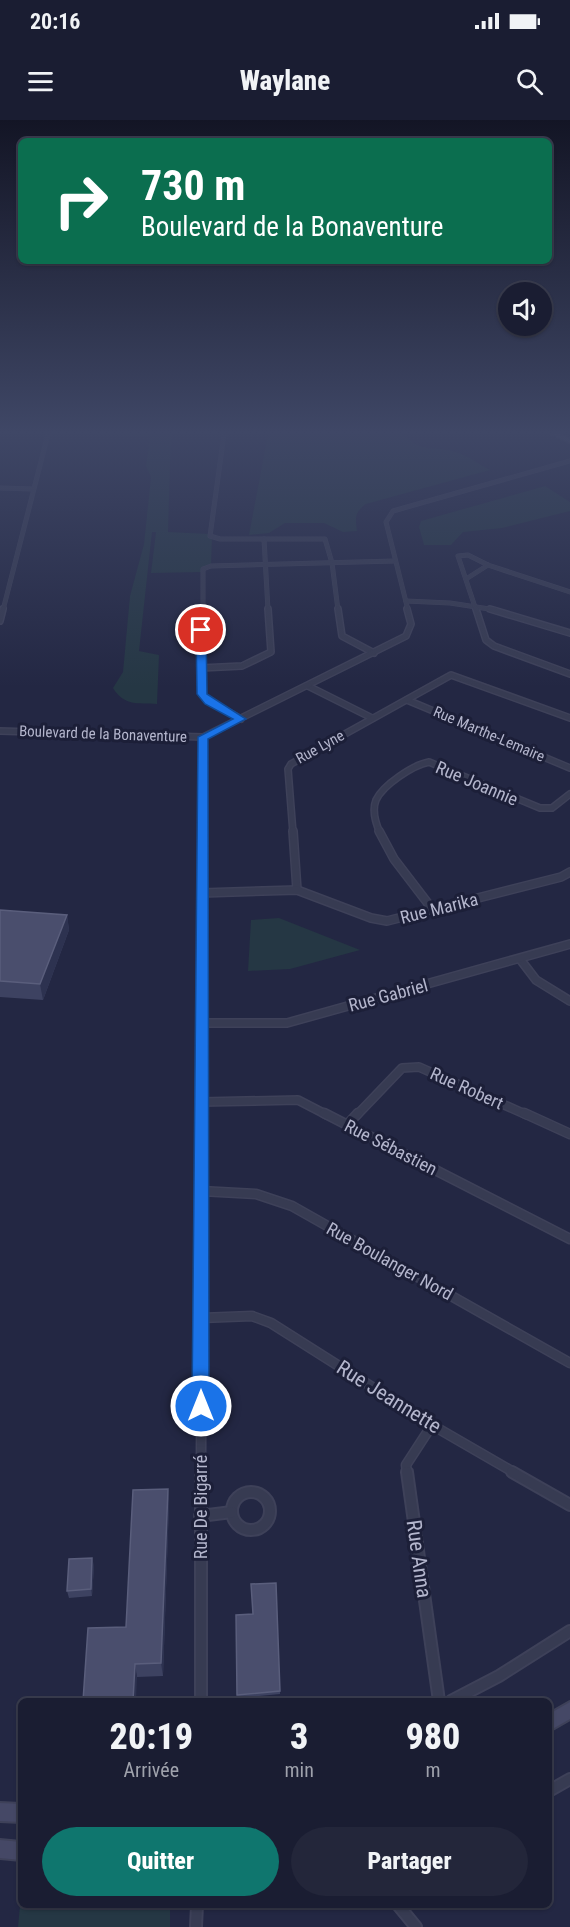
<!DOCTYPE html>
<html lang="fr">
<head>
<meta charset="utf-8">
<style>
	body { margin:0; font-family:"Roboto Condensed",sans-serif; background:#23263a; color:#f1f3f6; height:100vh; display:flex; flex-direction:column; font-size:22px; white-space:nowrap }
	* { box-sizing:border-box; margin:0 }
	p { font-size:20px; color:#9fa2ac }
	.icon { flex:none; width:33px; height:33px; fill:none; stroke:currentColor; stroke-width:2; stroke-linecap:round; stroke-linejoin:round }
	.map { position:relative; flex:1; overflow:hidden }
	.drawer { position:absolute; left:18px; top:1578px; width:534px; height:210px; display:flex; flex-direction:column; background:#1a1d32; border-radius:9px; box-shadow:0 2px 4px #0004,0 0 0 2px #383b4d }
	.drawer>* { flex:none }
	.banner { position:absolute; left:18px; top:18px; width:534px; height:126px; border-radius:9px; box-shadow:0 2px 4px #0004,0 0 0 2px #383b4d; background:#0b6e4f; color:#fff; overflow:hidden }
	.fabs { position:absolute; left:498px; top:162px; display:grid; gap:12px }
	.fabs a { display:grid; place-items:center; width:54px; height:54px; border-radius:50%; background:#1a1d32; box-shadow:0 2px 4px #0004,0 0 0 2px #383b4d; font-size:30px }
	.pin { position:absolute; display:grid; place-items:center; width:51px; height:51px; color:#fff; margin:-26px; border:3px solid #fff; border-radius:50%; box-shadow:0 2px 6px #0007 }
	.me { position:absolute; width:66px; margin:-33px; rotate:0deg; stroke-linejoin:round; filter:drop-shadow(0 0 4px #0008) }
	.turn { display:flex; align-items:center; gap:21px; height:126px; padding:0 24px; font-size:27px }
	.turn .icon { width:78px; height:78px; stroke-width:2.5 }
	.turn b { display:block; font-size:42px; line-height:51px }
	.eta { display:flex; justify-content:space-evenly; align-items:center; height:102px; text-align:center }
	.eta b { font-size:36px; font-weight:800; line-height:42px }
	.cta { display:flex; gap:12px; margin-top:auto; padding:12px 24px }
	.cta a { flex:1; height:69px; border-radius:36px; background:#0f766e; color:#fff; font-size:24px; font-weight:800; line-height:69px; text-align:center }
	.cta a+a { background:#23263a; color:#f1f3f6 }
	.status { display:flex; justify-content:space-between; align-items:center; height:42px; padding:0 30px; background:#1a1d32; direction:ltr }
	.status svg { height:16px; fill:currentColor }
	header { display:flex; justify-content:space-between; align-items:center; height:78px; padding:0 24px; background:#1a1d32; font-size:27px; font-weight:800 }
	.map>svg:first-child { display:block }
	.green { fill:#253744 }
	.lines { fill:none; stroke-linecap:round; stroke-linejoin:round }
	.street-far4-casing { stroke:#3e4159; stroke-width:5 }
	.street-far3-casing { stroke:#3e4159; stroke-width:8 }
	.street-far2-casing { stroke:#3e4159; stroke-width:10 }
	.street-far1-casing { stroke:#3e4159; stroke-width:11 }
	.street-casing { stroke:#3e4159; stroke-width:14 }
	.secondary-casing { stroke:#3e4159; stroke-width:4 }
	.primary-casing { stroke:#3e4159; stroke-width:3 }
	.street-far4 { stroke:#373b52; stroke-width:4 }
	.street-far3 { stroke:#373b52; stroke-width:5 }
	.street-far2 { stroke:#373b52; stroke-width:7 }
	.street-far1 { stroke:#373b52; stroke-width:8 }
	.street { stroke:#373b52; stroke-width:10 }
	.secondary { fill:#454866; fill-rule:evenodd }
	.primary { fill:#555972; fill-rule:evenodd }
	.wall { fill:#3d4261 }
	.shaded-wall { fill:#2d3250 }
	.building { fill:#4a4e6d; stroke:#5a5e7c; stroke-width:1.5 }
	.route { fill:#1a73e8; stroke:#114b97; stroke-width:1.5 }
	.labels { text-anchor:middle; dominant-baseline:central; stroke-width:6; stroke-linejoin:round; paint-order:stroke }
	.far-street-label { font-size:15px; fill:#b4b6cd; stroke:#1c1f38 }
	.street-label { font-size:18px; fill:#b4b6cd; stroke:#1c1f38 }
	.near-street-label { font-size:21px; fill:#b4b6cd; stroke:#1c1f38 }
</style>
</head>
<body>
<div class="status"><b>20:16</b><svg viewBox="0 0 49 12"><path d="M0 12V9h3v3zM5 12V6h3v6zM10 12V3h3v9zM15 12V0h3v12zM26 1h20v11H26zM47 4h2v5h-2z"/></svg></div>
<header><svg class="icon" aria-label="menu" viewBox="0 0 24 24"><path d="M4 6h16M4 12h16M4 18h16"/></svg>Waylane<svg class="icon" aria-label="search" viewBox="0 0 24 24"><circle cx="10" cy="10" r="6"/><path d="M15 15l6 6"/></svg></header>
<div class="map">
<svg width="570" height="1807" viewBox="0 0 570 1807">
	<rect width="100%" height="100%" fill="#232743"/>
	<g class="green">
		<path d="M81,314h90l-3,98 42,2 2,3 -1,29 -8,6 -52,1 5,-41h-4l-13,119 20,4 -2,49c-19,-1 -33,2 -44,-16l10,-16 7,-76 14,-52 7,-67 -5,-11 4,-29z"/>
		<path d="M268,314h135c19,20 30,11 53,18 12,4 23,12 34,18l-124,34c-11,8 -11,13 -9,27l-14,1 -19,-9h-39l-16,10 -20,2z"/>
		<polygon points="545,366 570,382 570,391 502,408 463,412 451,425 424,425 419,407 421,401"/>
		<polygon points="279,798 360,830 290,849 248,851 251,800"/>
		<polygon points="21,1774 21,1785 170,1785 170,1807 18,1807"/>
	</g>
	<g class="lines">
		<defs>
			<g id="street-far4">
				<polyline points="224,314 210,416 220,419 325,419 332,443 338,490"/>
				<polyline points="0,368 33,369"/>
				<polyline points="264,419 268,490"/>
				<polyline points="466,459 488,445"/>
				<polyline points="406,481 450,483 496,490"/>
				<polyline points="3,490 48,314"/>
				<polyline points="203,490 203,449 211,446 395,441"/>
				<polyline points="408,490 386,402 393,391 570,341"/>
				<polyline points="476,490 458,436 468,435 488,445 570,472"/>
			</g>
			<g id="street-far3">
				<polyline points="203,489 202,574 209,581 241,599"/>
				<polyline points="338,489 342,516 374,533"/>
				<polyline points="476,489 486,520 494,526 570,554"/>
				<polyline points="490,489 570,513"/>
				<polyline points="0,501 3,489"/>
				<polyline points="201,548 242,546 271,532 268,489"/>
				<polyline points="308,566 372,598"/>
				<polyline points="407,580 570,648"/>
				<polyline points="0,611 203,617 406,516 411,504 407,489"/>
				<polyline points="203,713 203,617"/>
				<polyline points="293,713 288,649 291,644 451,555 570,598"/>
				<path d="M380,713c-4,-9 -8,-23 -4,-33 7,-15 37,-35 53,-38l111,46h12l18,-14"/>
			</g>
			<g id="street-far2">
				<polyline points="293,711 297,770"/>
				<polyline points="379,711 394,739 433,790"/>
				<polyline points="202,773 297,770 371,798 387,801 561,757 570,752"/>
				<polyline points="520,839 536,860 570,881"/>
				<polyline points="202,903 287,903 570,824"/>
				<polyline points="202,982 298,980 327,995"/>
				<polyline points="202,995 203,711"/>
				<polyline points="357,995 402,948 419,947 527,995"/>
			</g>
			<g id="street-far1">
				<polyline points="324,993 570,1119"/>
				<polyline points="524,993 570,1014"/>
				<polyline points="348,1004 358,993"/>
				<polyline points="201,1071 256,1074 292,1086 570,1243"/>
				<polyline points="201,1198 252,1196 271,1203 432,1305 515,1353"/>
				<polyline points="201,1353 202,993"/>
				<polyline points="407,1353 406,1345 432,1305"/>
			</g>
			<g id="street">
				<polyline points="407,1352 439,1581"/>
				<polyline points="512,1352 570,1385"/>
				<circle cx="251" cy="1391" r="19"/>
				<polyline points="200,1396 232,1392"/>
				<polyline points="201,1581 201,1352"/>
				<polyline points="451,1581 499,1556 570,1511"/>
				<polyline points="549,1671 570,1659"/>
				<polyline points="398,1785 416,1807"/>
				<polyline points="196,1807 197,1785"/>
			</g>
			<g id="secondary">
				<polygon points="570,1582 570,1599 549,1611 549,1594"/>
				<polygon points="0,1683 21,1684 21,1702 0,1701"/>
				<polygon points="0,1720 21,1722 21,1740 0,1738"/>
			</g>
			<polygon id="primary" points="552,314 561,314 570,319 570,323"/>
		</defs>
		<use href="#street-far4" class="street-far4-casing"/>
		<use href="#street-far3" class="street-far3-casing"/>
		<use href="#street-far2" class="street-far2-casing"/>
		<use href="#street-far1" class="street-far1-casing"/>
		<use href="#street" class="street-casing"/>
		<use href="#secondary" class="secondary-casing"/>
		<use href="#primary" class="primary-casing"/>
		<use href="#street-far4" class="street-far4"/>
		<use href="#street-far3" class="street-far3"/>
		<use href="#street-far2" class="street-far2"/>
		<use href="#street-far1" class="street-far1"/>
		<use href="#street" class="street"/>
		<use href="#secondary" class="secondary"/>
		<use href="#primary" class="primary"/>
	</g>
	<g class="wall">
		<polygon points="0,790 67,795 69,810 43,880 0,877"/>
		<polygon points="168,1369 169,1383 163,1556 137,1557 126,1507"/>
		<polygon points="94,1445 92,1476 69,1478 67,1471"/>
		<polygon points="236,1495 280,1571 280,1574 237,1578"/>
	</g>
	<g class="shaded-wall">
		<polygon points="67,795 69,810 43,880 40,864"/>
		<polygon points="168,1369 169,1383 163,1556 161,1543"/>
		<polygon points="92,1438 94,1445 92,1476 91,1469"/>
		<polygon points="135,1544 137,1557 136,1581 133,1581"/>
	</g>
	<g class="building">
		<polygon points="0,790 67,795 40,864 0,861"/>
		<polygon points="168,1369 161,1543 135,1544 133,1581 83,1581 88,1508 126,1507 133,1370"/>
		<polygon points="92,1438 91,1469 67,1471 69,1439"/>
		<polygon points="276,1463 280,1571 237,1575 236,1495 253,1494 251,1464"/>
	</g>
	<linearGradient id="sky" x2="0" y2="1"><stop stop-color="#131525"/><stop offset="0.55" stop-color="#3f4766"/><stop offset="1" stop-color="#3f4766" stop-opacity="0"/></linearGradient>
	<rect width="570" height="567" fill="url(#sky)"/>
	<polygon class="route" points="201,507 206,510 207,574 246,599 208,619 209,1286 207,1291 201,1294 194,1291 192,1286 198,617 233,599 205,584 197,574 196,510"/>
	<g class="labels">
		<g class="far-street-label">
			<text transform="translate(103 614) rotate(2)">Boulevard de la Bonaventure</text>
			<text transform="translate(489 614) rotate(23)">Rue Marthe-Lemaire</text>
			<text transform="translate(320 627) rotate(-29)">Rue Lyne</text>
		</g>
		<g class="street-label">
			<text transform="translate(477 663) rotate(23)">Rue Joannie</text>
			<text transform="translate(439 788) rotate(-14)">Rue Marika</text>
			<text transform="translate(388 875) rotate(-15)">Rue Gabriel</text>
			<text transform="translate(467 968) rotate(24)">Rue Robert</text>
			<text transform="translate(391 1027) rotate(27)">Rue Sébastien</text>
			<text transform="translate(390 1141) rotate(29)">Rue Boulanger Nord</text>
			<text transform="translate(200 1387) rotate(-90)">Rue De Bigarré</text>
		</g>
		<g class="near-street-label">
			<text transform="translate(389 1277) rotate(32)">Rue Jeannette</text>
			<text transform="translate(419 1439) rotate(82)">Rue Anna</text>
		</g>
	</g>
</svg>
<div class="fabs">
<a><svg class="icon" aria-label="sound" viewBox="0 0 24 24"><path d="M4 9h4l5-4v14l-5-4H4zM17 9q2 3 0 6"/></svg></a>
</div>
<div class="pin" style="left:201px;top:510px;background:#d93025"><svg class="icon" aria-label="arrive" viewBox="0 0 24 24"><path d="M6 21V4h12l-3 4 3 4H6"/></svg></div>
<svg class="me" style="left:201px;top:1286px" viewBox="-20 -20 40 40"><circle r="17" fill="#1a73e8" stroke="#fff" stroke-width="3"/><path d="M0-11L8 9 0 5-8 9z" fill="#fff"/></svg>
<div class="banner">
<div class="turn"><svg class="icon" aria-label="right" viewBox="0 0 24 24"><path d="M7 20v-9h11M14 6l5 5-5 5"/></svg><div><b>730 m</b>Boulevard de la Bonaventure</div></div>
</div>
<section class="drawer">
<div class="eta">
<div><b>20:19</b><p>Arrivée</p></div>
<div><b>3</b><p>min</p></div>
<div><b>980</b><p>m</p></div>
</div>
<div class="cta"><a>Quitter</a><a>Partager</a></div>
</section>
</div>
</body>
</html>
